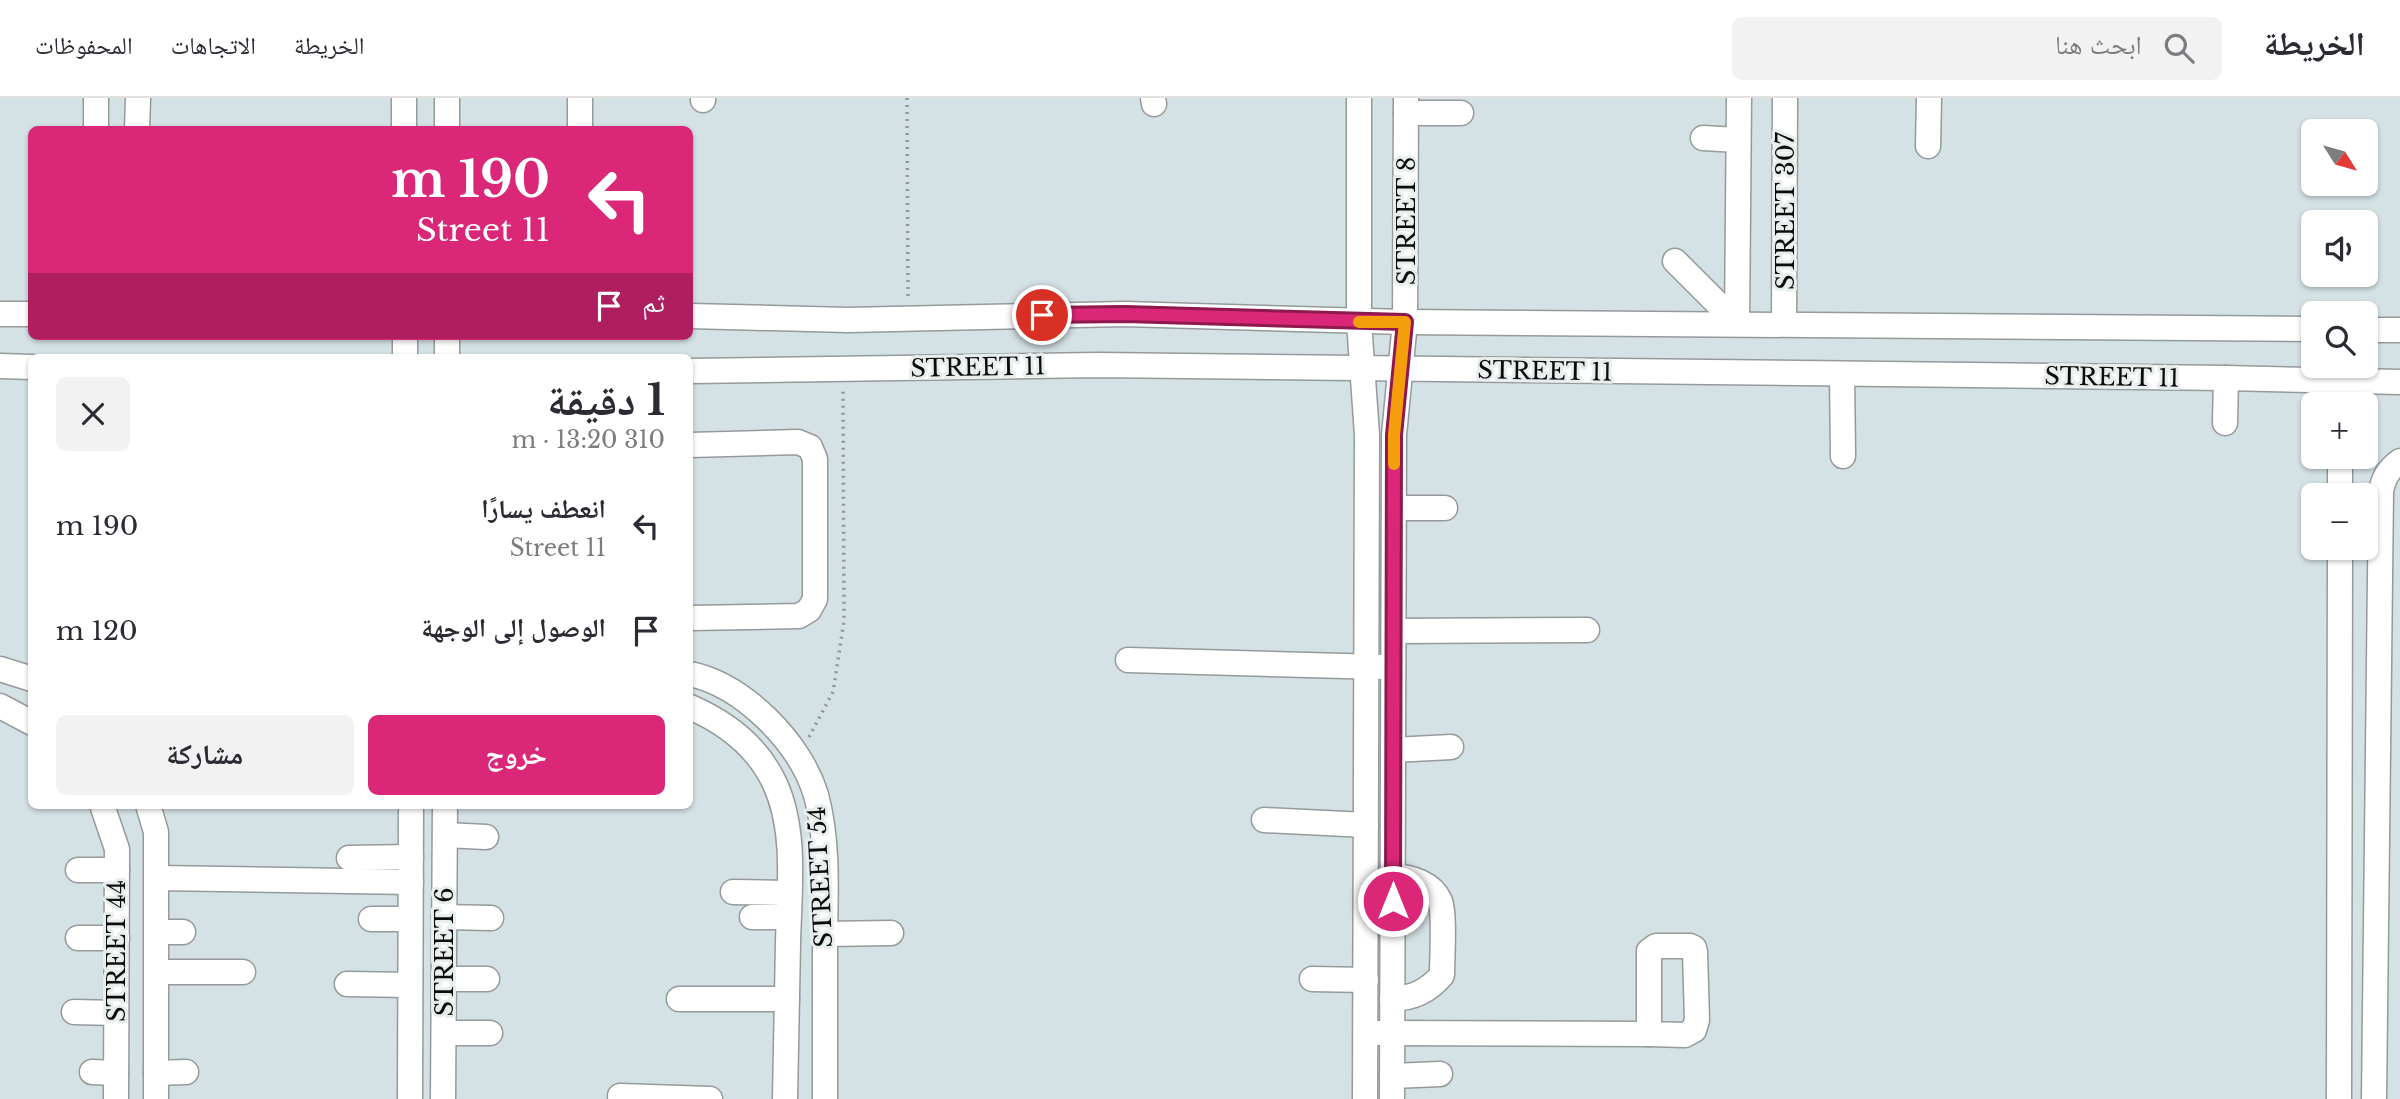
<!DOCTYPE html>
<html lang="ar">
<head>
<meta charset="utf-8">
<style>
	body { margin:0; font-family:"Libre Baskerville","Noto Naskh Arabic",serif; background:#f2f2f3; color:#2b2b33; direction:rtl; height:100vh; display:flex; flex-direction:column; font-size:26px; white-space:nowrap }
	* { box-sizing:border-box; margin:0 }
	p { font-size:23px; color:#7c7c81 }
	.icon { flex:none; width:38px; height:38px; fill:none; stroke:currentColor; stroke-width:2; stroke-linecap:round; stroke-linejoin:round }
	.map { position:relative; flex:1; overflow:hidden; direction:ltr }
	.panel { position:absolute; left:28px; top:256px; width:665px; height:455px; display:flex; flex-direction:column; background:#fff; border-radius:10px; box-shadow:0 2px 5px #0004; direction:rtl }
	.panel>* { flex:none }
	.hud { position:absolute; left:28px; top:28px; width:665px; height:214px; border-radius:10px; box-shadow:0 2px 5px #0004; direction:rtl; background:#db2777; color:#fff; overflow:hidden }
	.needle { width:46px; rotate:127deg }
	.fabs { position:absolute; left:2301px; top:21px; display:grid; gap:14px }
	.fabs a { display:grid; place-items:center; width:77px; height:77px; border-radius:10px; background:#fff; box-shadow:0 2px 5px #0004; font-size:35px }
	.pin { position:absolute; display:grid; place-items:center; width:60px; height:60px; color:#fff; margin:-30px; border:4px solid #fff; border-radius:50%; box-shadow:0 2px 7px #0007 }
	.me { position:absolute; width:77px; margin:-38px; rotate:0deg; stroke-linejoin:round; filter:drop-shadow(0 0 5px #0008) }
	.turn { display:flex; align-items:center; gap:24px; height:147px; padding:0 28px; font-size:32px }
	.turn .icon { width:91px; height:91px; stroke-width:2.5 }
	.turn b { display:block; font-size:49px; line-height:60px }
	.then { display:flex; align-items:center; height:66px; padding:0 28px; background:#0003; gap:14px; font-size:26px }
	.round { display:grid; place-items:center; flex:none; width:74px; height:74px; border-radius:10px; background:#f2f2f3 }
	.overview { display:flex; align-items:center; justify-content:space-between; height:119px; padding:0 28px }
	h1 { font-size:42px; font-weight:800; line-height:52px }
	.button { display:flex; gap:14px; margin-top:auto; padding:14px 28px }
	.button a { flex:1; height:80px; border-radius:10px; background:#db2777; color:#fff; font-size:28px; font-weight:800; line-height:80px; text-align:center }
	.button a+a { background:#f2f2f3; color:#2b2b33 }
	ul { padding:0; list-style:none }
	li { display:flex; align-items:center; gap:21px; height:105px; padding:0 28px }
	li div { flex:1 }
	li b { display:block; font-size:26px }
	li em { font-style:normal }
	header { display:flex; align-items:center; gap:42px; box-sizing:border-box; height:98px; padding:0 35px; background:#fff; border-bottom:2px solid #e1e1e2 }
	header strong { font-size:33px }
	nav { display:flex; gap:38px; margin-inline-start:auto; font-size:24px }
	.search { width:490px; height:63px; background:#f2f2f3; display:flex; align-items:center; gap:18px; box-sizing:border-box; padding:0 24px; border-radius:10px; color:#7c7c81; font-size:26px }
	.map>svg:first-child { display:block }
	.built { fill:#d4e1e5; fill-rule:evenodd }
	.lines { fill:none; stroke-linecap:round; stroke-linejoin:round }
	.minor-casing { stroke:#959a9b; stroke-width:27 }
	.path { stroke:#929697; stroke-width:3.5; stroke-dasharray:2 5; stroke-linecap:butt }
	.minor { stroke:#fff; stroke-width:24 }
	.route-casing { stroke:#8e194d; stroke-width:18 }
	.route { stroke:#db2777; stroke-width:12 }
	.slow { stroke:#f59e0b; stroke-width:12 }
	.labels { text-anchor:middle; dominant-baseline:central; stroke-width:6; stroke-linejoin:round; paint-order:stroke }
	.street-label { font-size:24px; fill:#0b0d0d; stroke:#e8edee }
</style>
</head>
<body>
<header>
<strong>الخريطة</strong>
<div class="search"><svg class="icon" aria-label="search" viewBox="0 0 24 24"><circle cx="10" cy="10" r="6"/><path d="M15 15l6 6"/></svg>ابحث هنا</div>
<nav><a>الخريطة</a><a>الاتجاهات</a><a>المحفوظات</a></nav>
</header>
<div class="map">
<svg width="2400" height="1001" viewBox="0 0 2400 1001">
	<rect width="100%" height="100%" fill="#e8edee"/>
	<path class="built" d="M0,0h2400v1001h-2400zM32,32h658v206h-658zM2314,33h52v53h-52zM2314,124h52v53h-52zM2314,215h52v53h-52zM32,259h658v448h-658zM2314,306h52v53h-52zM2314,397h52v53h-52z"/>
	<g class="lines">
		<defs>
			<g id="minor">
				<polyline points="404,0 404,32"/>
				<polyline points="580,0 580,32"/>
				<polyline points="703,0 703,2"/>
				<polyline points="1153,0 1154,6"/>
				<polyline points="1359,0 1359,224 1367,337 1365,1001"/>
				<polyline points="1406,15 1461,15"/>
				<polyline points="96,32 96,0"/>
				<polyline points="137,32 138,0"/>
				<polyline points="447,32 447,0"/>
				<polyline points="1703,40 1738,42"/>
				<polyline points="1928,48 1929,0"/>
				<polyline points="1675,163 1737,225"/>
				<polyline points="0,216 32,216"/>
				<polyline points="690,218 848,222 1125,216 1405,224 2314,231"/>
				<polyline points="1737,225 1739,0"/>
				<polyline points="1784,226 1785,0"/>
				<polyline points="2366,232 2400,232"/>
				<polyline points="405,238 405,259"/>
				<polyline points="447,259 447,238"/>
				<polyline points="0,268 32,269"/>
				<polyline points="690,273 1097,267 2226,280 2400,284"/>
				<polyline points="1842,276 1843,358"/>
				<polyline points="2340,306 2340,282"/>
				<polyline points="2225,325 2226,280"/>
				<polyline points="690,347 798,344 810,349 815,361 815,501 809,512 799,518 690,520"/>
				<polyline points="2340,397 2340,359"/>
				<polyline points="1394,410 1445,410"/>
				<polyline points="1394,533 1587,532"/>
				<polyline points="1128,562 1382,569"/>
				<polyline points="0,571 32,581"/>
				<path d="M690,576c53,11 110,68 126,121 12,44 10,93 9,138 0,55 0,111 0,166"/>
				<polyline points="0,608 32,625"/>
				<path d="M690,609c37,16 68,40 85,77 22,48 14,109 13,159 -1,52 -2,104 -3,156"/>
				<polyline points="1393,652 1451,649"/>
				<polyline points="102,707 117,751 116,1001"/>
				<polyline points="148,707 156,734 156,1001"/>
				<polyline points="1264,722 1366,727"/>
				<polyline points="445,737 486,739"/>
				<polyline points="349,760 411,759"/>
				<polyline points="78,772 117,772"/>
				<polyline points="157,780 411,784"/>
				<polyline points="733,794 789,795"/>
				<polyline points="444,819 491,820"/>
				<polyline points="752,819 788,819"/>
				<polyline points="371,821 410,821"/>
				<polyline points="157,834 183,834"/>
				<polyline points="825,836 891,835"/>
				<polyline points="78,840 117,840"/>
				<polygon points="1656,848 1690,848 1694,850 1695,854 1697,922 1694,932 1685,937 1649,936 1649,853"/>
				<polyline points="157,874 243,874"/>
				<polyline points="444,881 487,881"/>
				<polyline points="1312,881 1366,882"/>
				<polyline points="347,886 410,887"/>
				<polyline points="679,901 787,901"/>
				<path d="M1392,901c22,-1 36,-8 50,-24 0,-16 3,-62 -2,-74 -8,-18 -29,-24 -47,-25"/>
				<polyline points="74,914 116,915"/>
				<polyline points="444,935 490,935"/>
				<polyline points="1377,935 1649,936"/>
				<polyline points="92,974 116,975"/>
				<polyline points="156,975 186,974"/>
				<polyline points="1392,978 1440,976"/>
				<polyline points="620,998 710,1001"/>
				<polyline points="410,1001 411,707"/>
				<polyline points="443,1001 445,707"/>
				<polyline points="1392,1001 1394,337 1405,224 1406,0"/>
				<polyline points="2339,1001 2340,450"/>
				<path d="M2374,1001l7,-608c3,-14 7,-21 19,-30"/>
			</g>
		</defs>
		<use href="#minor" class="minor-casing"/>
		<g class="path">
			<polyline points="907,0 908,201"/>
			<polyline points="809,639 833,594 844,523 843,293"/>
		</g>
		<use href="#minor" class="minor"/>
	</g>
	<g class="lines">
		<defs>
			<polyline id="route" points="1042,217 1125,216 1405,224 1394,337 1393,803"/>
		</defs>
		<use href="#route" class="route-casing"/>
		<use href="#route" class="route"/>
		<polyline class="slow" points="1359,224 1405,224 1394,337 1394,366"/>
	</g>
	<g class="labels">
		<g class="street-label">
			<text transform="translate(1785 113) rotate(-90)">STREET 307</text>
			<text transform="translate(1406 123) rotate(-90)">STREET 8</text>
			<text transform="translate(978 269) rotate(-1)">STREET 11</text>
			<text transform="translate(1545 273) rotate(1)">STREET 11</text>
			<text transform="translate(2112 279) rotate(1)">STREET 11</text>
			<text transform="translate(820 779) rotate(-93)">STREET 54</text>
			<text transform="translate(116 853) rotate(-90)">STREET 44</text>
			<text transform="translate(444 854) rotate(-90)">STREET 6</text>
		</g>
	</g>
</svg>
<div class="fabs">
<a><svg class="needle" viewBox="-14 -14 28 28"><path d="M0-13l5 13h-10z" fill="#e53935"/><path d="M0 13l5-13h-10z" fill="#7c7c81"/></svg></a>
<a><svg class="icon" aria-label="sound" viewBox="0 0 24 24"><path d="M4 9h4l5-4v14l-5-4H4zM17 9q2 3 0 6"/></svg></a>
<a><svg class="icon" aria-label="search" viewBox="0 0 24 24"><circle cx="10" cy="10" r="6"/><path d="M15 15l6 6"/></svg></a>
<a>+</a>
<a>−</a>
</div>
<div class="pin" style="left:1042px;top:217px;background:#d93025"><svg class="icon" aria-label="arrive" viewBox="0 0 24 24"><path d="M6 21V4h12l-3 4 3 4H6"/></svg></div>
<svg class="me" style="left:1393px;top:803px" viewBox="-20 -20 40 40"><circle r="17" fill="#db2777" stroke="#fff" stroke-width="3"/><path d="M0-11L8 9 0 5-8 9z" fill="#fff"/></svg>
<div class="hud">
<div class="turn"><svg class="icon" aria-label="left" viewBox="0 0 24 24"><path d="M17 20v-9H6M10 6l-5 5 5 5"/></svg><div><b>190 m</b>Street 11</div></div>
<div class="then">ثم<svg class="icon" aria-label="arrive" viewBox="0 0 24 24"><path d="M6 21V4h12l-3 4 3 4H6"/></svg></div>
</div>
<section class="panel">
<div class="overview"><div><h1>1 دقيقة</h1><p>310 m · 13:20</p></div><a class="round"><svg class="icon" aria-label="close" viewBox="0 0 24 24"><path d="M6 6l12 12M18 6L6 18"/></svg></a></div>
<ul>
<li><svg class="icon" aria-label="left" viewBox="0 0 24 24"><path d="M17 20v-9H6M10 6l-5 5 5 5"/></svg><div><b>انعطف يسارًا</b><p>Street 11</p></div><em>190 m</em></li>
<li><svg class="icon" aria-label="arrive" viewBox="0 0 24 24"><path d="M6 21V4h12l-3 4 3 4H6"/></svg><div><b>الوصول إلى الوجهة</b></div><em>120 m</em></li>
</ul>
<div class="button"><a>خروج</a><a>مشاركة</a></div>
</section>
</div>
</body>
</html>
